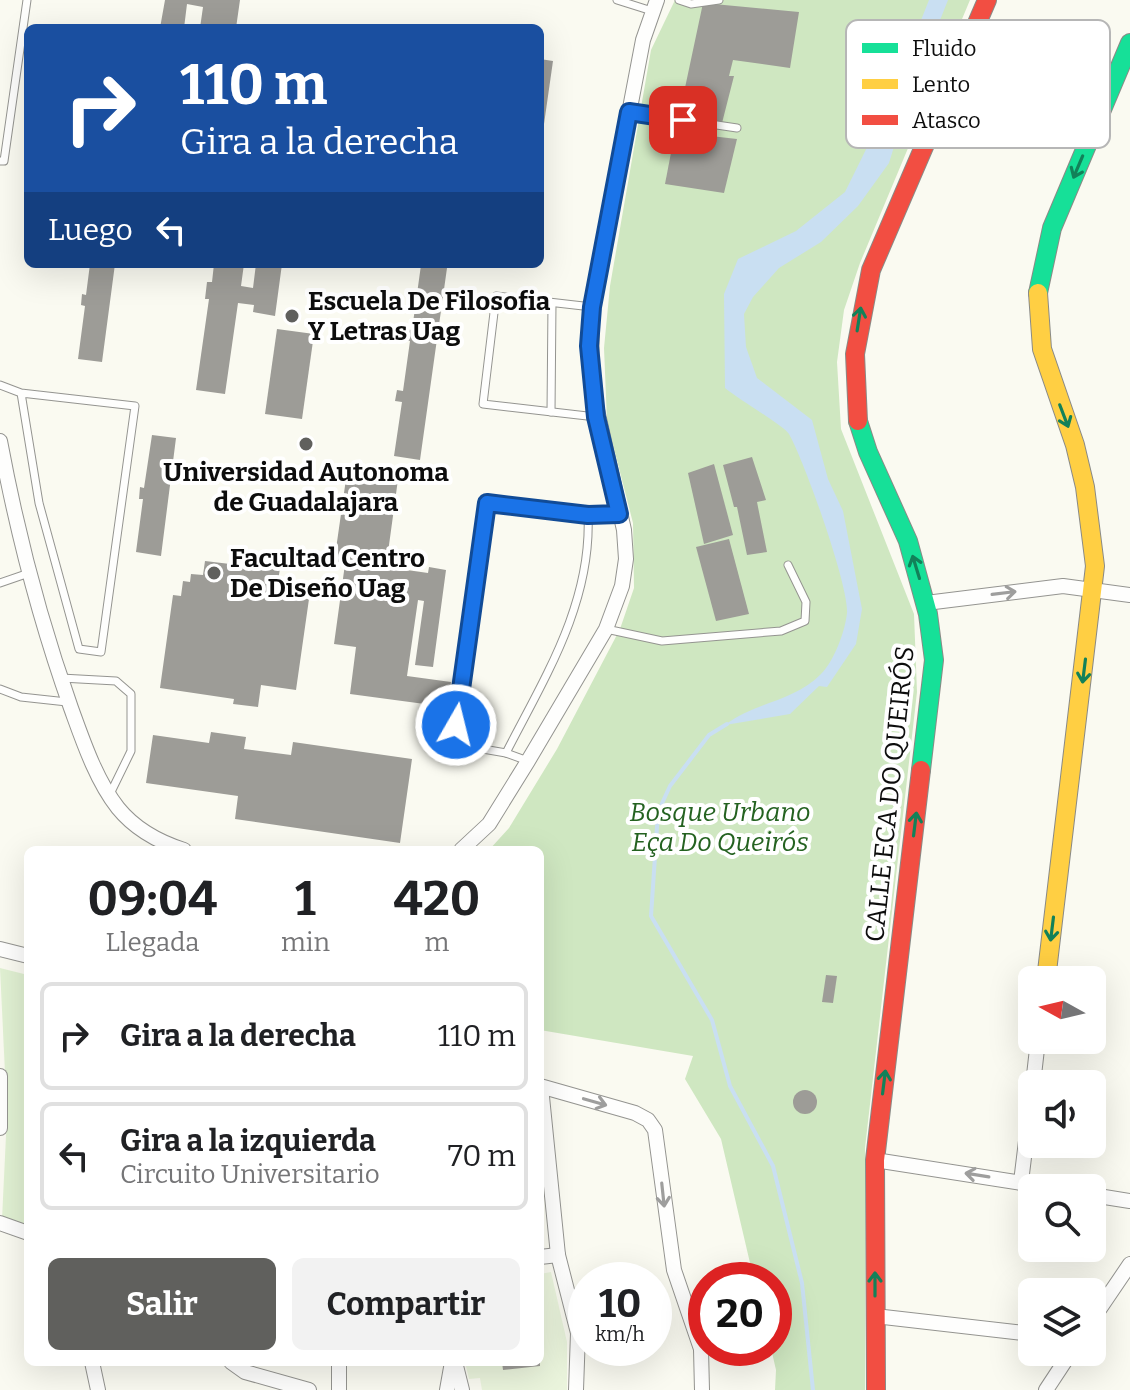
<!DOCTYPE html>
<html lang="es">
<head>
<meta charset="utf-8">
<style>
	body { margin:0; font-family:Bitter,serif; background:#f2f2f2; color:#202124; height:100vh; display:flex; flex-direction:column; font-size:30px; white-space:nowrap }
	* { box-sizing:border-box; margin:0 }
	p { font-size:26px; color:#757577 }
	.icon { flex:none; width:44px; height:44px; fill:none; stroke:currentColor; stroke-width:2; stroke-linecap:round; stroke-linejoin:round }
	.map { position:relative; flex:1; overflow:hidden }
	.panel { position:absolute; left:24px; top:846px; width:520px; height:520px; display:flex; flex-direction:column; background:#fff; border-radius:12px; box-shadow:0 8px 32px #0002 }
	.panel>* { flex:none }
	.hud { position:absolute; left:24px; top:24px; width:520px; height:244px; border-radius:12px; box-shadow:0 8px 32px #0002; background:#1a4fa0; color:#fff; overflow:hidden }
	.needle { width:52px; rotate:278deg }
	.controls { position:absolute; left:1018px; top:966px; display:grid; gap:16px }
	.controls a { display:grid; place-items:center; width:88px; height:88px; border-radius:12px; background:#fff; box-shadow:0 8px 32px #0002; font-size:40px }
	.speed { position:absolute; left:568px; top:1262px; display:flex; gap:16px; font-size:40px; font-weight:700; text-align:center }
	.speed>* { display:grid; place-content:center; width:104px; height:104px; border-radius:50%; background:#fff; box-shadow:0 8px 32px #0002; line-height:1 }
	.speed small { font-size:20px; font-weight:400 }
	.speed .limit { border:12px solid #d22; background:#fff; color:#111 }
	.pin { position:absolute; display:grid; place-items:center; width:68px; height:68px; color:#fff; margin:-34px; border-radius:16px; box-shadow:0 4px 12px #0006 }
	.me { position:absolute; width:88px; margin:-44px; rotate:8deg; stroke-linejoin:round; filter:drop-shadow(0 0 6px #0008) }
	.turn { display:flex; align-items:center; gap:28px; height:168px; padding:0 24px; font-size:36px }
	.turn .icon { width:104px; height:104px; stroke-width:2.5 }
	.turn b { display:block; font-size:56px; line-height:68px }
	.then { display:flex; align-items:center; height:76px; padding:0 24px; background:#0003; gap:16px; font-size:30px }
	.eta { display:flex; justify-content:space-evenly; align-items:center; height:136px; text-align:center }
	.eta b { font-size:48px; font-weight:700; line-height:56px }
	.primary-button { display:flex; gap:16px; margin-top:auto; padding:16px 24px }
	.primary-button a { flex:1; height:92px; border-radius:12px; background:#60605d; color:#fff; font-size:32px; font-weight:700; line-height:92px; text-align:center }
	.primary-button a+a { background:#f2f2f2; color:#202124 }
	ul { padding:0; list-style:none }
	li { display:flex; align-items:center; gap:24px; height:108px; margin:0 16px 12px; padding:0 8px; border:4px solid #e0e0e0; border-radius:12px }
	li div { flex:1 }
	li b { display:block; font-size:30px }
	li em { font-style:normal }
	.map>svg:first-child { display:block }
	.green { fill:#e0f0d2 }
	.forest { fill:#cfe7c1 }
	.pitch { fill:#eaf4dc }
	.water { fill:#c9dff2 }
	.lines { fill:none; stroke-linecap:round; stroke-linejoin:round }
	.stream { stroke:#c9dff2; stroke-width:4 }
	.building { fill:#9d9c97 }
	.lane-casing { stroke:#949490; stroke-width:9 }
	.street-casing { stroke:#949490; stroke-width:16 }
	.fast-casing { stroke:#8a8a86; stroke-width:20 }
	.slow-casing { stroke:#8a8a86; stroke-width:20 }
	.jam-casing { stroke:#8a8a86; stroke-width:20 }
	.lane { stroke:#fefefd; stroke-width:7 }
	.street { stroke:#fefefd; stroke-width:14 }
	.fast { stroke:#16e098; stroke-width:18 }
	.slow { stroke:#ffcf43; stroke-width:18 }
	.jam { stroke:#f24e42; stroke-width:18 }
	.oneway { stroke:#128159 }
	.oneway2 { stroke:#9e9e9d }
	.route-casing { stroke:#114b97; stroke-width:20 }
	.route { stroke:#1a73e8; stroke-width:14 }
	.poi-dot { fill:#60605d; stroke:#fff; stroke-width:3 }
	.labels { text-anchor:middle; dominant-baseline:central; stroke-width:8; stroke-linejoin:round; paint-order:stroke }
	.poi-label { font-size:26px; font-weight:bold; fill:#0d0d0d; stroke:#fff; text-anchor:start }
	.street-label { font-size:26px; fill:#0d0d0d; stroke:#fff }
	.park-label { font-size:26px; font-style:italic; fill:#246220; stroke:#fff }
	.key { fill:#fff; stroke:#b6b6b6; stroke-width:2 }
	.key-label { font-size:22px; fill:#0d0d0d }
</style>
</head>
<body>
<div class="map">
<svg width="1130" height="1390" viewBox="0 0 1130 1390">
	<rect width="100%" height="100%" fill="#fafaf1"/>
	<polygon class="green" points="0,968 28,975 28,1225 2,1219 7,1115"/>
	<polygon class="forest" points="675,0 970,0 860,263 844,310 837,362 841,429 914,614 917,692 865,1148 865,1390 775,1390 776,1370 771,1348 774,1348 774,1280 754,1280 721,1139 685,1079 693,1056 540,1030 540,850 489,850 509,828 557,749 620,629 634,588 633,523 607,421 604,348 610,286 651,50"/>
	<polygon class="pitch" points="551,1272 567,1342 567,1390 482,1390 480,1378 469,1379 465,1362 540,1362 540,1274"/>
	<path class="water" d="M929,0h19l-40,101 -19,62 -31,43 -37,36 -42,26 -26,29 -9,17 2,33 11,31 55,42 16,59 15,32 19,98 -6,35 -29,43 -8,-1 -29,28 -65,11c29,-23 69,-23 96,-51 13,-13 24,-42 26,-61 2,-27 -43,-153 -58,-179 -6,-9 -51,-35 -64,-46l-1,-94 14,-35 58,-28 49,-39 40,-81z"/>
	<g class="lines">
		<polyline class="stream" points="727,724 709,735 670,786 658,812 651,916 712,1020 730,1086 773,1166 802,1283 813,1390"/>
	</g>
	<g class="building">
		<polygon points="165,0 240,0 236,28 200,28 203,7 187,4 184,28 160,28"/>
		<polygon points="703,3 799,12 790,68 733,60 729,76 734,76 722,123 679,116"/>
		<polygon points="540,59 553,61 542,138 540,138"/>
		<polygon points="675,132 737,139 724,193 665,184"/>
		<polygon points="90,264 115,264 102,362 78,359 85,306 81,305 82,294 86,295"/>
		<polygon points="214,264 244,264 241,286 253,288 256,264 282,264 275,316 253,312 254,305 238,303 225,394 196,390 209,299 205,299 207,282 212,282"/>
		<polygon points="421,265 447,268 420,460 394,456 402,402 395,401 397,390 403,391 410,341 405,340 406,329 412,330"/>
		<polygon points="277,329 314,334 302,419 265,414"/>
		<polygon points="152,435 176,438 161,556 136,552 143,499 139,499 140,487 144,488"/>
		<polygon points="752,457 766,500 757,502 767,552 747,555 737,507 734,507 723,465"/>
		<polygon points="714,464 733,535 704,544 688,473"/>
		<polygon points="348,465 399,472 386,567 428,573 429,567 446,570 433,667 415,665 424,601 418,600 407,676 451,682 447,707 350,694 356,647 334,644 345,564 334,563"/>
		<polygon points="729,539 749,614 716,621 696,547"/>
		<polygon points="231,555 281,562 276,594 309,599 296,690 261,685 258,707 233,704 234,699 160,688 173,595 181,596 183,581 190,582 191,574 203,575 205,561 230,564"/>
		<polygon points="211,732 246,737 244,749 291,755 293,742 412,759 400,843 235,819 238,796 146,783 153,735 209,743"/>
		<polygon points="826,975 837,976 833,1003 822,1002"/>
		<circle cx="805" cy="1102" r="12"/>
		<polygon points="502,1362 540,1362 540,1366 503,1370"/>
	</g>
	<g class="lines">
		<defs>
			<g id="lane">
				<polyline points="617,0 652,11"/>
				<polyline points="679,0 691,4 719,0"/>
				<polyline points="629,112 737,128"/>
				<polyline points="0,161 4,161 27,0"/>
				<polyline points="592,307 496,296 483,404 596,417"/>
				<polyline points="0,385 21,393 135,406 101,652 79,649 39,503 21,393"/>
				<polyline points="551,412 552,303"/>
				<path d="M588,515c4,88 -43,162 -82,238l-52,-9 33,-241 101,12 31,-1"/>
				<polyline points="0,583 29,573"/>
				<polyline points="606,629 662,641 781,631 805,621 806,602 788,565"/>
				<polyline points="61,678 116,681 131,694 131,751 110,794"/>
				<polyline points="0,689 21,697 67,702"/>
				<polyline points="506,753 528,761"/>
			</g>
			<g id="street">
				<path d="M0,441c17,91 40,180 71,267 12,33 25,72 47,100 17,21 41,34 66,42"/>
				<polyline points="926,603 1063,586 1130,595"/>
				<polyline points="461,850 489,824 528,761 606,629 622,586 626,559 624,530 591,383 592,307 643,40 657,0"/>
				<polyline points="0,949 28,956"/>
				<polyline points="0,1076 0,1128"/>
				<polyline points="1033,1084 1038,1040"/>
				<polyline points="540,1086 635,1113 648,1120 655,1130 674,1270 701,1349 702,1390"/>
				<polyline points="541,1087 558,1255 578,1333 576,1390"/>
				<polyline points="875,1160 1054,1188"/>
				<polyline points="1021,1182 1032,1092"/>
				<polyline points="1092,1195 1130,1201"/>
				<polyline points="0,1223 28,1233"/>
				<polyline points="540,1257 558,1255"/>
				<polyline points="875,1316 1032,1334"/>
				<polyline points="1092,1320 1130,1264"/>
				<polyline points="92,1362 98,1390"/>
				<polyline points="231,1362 245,1372 309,1390"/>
				<polyline points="455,1362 462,1390"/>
				<polyline points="339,1390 339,1362"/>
				<polyline points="447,1390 452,1362"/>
				<polyline points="1046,1390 1071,1352"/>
			</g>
			<g id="fast">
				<polyline points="1038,293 1052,228 1130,43"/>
				<polyline points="858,421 868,452 908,541 928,614 934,660 921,770"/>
			</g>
			<polyline id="slow" points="1038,293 1042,349 1075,445 1085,487 1095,566 1046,980"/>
			<g id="jam">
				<polyline points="858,421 855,354 871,270 987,0"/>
				<polyline points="876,1390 875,1160 921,770"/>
			</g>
		</defs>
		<use href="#lane" class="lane-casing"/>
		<use href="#street" class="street-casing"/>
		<use href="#fast" class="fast-casing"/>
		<use href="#slow" class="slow-casing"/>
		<use href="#jam" class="jam-casing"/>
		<use href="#lane" class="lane"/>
		<use href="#street" class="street"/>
		<use href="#fast" class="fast"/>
		<use href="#slow" class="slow"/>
		<use href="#jam" class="jam"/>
	</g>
	<defs><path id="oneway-shaft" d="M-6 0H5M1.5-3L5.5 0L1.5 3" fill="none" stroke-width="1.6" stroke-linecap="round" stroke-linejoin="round" transform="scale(2)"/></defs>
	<g class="oneway">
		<use href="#oneway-shaft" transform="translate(1078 167) rotate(113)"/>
		<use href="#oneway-shaft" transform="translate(859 319) rotate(-81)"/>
		<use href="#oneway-shaft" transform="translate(1064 416) rotate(69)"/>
		<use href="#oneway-shaft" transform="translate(916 567) rotate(-107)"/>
		<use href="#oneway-shaft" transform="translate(1084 671) rotate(97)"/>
		<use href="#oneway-shaft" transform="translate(915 824) rotate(-83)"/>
		<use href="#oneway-shaft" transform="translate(1052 929) rotate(97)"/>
		<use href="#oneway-shaft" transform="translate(884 1082) rotate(-83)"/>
		<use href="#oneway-shaft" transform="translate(875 1284) rotate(-90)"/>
	</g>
	<g class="oneway2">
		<use href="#oneway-shaft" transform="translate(1004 593) rotate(-7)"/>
		<use href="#oneway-shaft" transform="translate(595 1102) rotate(16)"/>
		<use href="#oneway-shaft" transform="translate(977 1175) rotate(-171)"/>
		<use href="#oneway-shaft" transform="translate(663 1195) rotate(84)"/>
	</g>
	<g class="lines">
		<defs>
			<polyline id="route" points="456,725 487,503 588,515 619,514 596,417 589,346 592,307 629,112 683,120"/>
		</defs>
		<use href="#route" class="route-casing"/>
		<use href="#route" class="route"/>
	</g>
	<g class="poi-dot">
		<circle cx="292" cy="316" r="8"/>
		<circle cx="306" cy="444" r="8"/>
		<circle cx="214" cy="573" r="8"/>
	</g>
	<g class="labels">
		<g class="poi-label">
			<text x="308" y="301">Escuela De Filosofia<tspan x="308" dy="30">Y Letras Uag</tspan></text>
			<text x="306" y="472" text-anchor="middle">Universidad Autonoma<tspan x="306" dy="30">de Guadalajara</tspan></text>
			<text x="230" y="558">Facultad Centro<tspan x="230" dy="30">De Diseño Uag</tspan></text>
		</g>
		<g class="street-label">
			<text transform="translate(890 794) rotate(-84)">CALLE ECA DO QUEIRÓS</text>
		</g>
		<g class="park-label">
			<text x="720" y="812">Bosque Urbano<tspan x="720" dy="30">Eça Do Queirós</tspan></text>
		</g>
	</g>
	<rect x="846" y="20" width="264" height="128" rx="12" class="key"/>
	<rect x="862" y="43" width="36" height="10" fill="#16e098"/>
	<rect x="862" y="79" width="36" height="10" fill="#ffcf43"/>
	<rect x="862" y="115" width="36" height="10" fill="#f24e42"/>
	<g class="key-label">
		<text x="912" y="56">Fluido</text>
		<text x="912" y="92">Lento</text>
		<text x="912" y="128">Atasco</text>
	</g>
</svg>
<div class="controls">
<a><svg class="needle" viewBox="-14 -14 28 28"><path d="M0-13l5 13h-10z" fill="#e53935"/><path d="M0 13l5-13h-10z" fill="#757577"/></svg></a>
<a><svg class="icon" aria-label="sound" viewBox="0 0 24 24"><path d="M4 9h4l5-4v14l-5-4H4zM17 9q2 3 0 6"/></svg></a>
<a><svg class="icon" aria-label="search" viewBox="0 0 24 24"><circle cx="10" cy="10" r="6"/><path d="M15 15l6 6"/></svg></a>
<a><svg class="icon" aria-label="layers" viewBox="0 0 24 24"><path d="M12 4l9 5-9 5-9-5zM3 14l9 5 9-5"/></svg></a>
</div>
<div class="speed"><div>10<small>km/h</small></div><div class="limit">20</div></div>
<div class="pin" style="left:683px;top:120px;background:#d93025"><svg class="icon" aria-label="arrive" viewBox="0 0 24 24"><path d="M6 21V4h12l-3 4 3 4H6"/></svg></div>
<svg class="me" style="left:456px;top:725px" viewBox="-20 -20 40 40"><circle r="17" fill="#1a73e8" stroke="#fff" stroke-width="3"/><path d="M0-11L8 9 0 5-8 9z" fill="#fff"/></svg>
<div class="hud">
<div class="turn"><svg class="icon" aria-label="right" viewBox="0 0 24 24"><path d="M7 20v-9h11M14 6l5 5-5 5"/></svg><div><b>110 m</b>Gira a la derecha</div></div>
<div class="then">Luego<svg class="icon" aria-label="left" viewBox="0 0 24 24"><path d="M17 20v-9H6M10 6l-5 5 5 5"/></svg></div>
</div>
<section class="panel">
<div class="eta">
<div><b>09:04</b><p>Llegada</p></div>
<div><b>1</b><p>min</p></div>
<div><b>420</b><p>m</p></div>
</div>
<ul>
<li><svg class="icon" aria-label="right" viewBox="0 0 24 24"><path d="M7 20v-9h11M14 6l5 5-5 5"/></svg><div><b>Gira a la derecha</b></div><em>110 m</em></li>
<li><svg class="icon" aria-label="left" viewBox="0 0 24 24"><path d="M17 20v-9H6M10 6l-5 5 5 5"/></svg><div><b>Gira a la izquierda</b><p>Circuito Universitario</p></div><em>70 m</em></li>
</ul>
<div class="primary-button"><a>Salir</a><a>Compartir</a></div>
</section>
</div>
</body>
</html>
